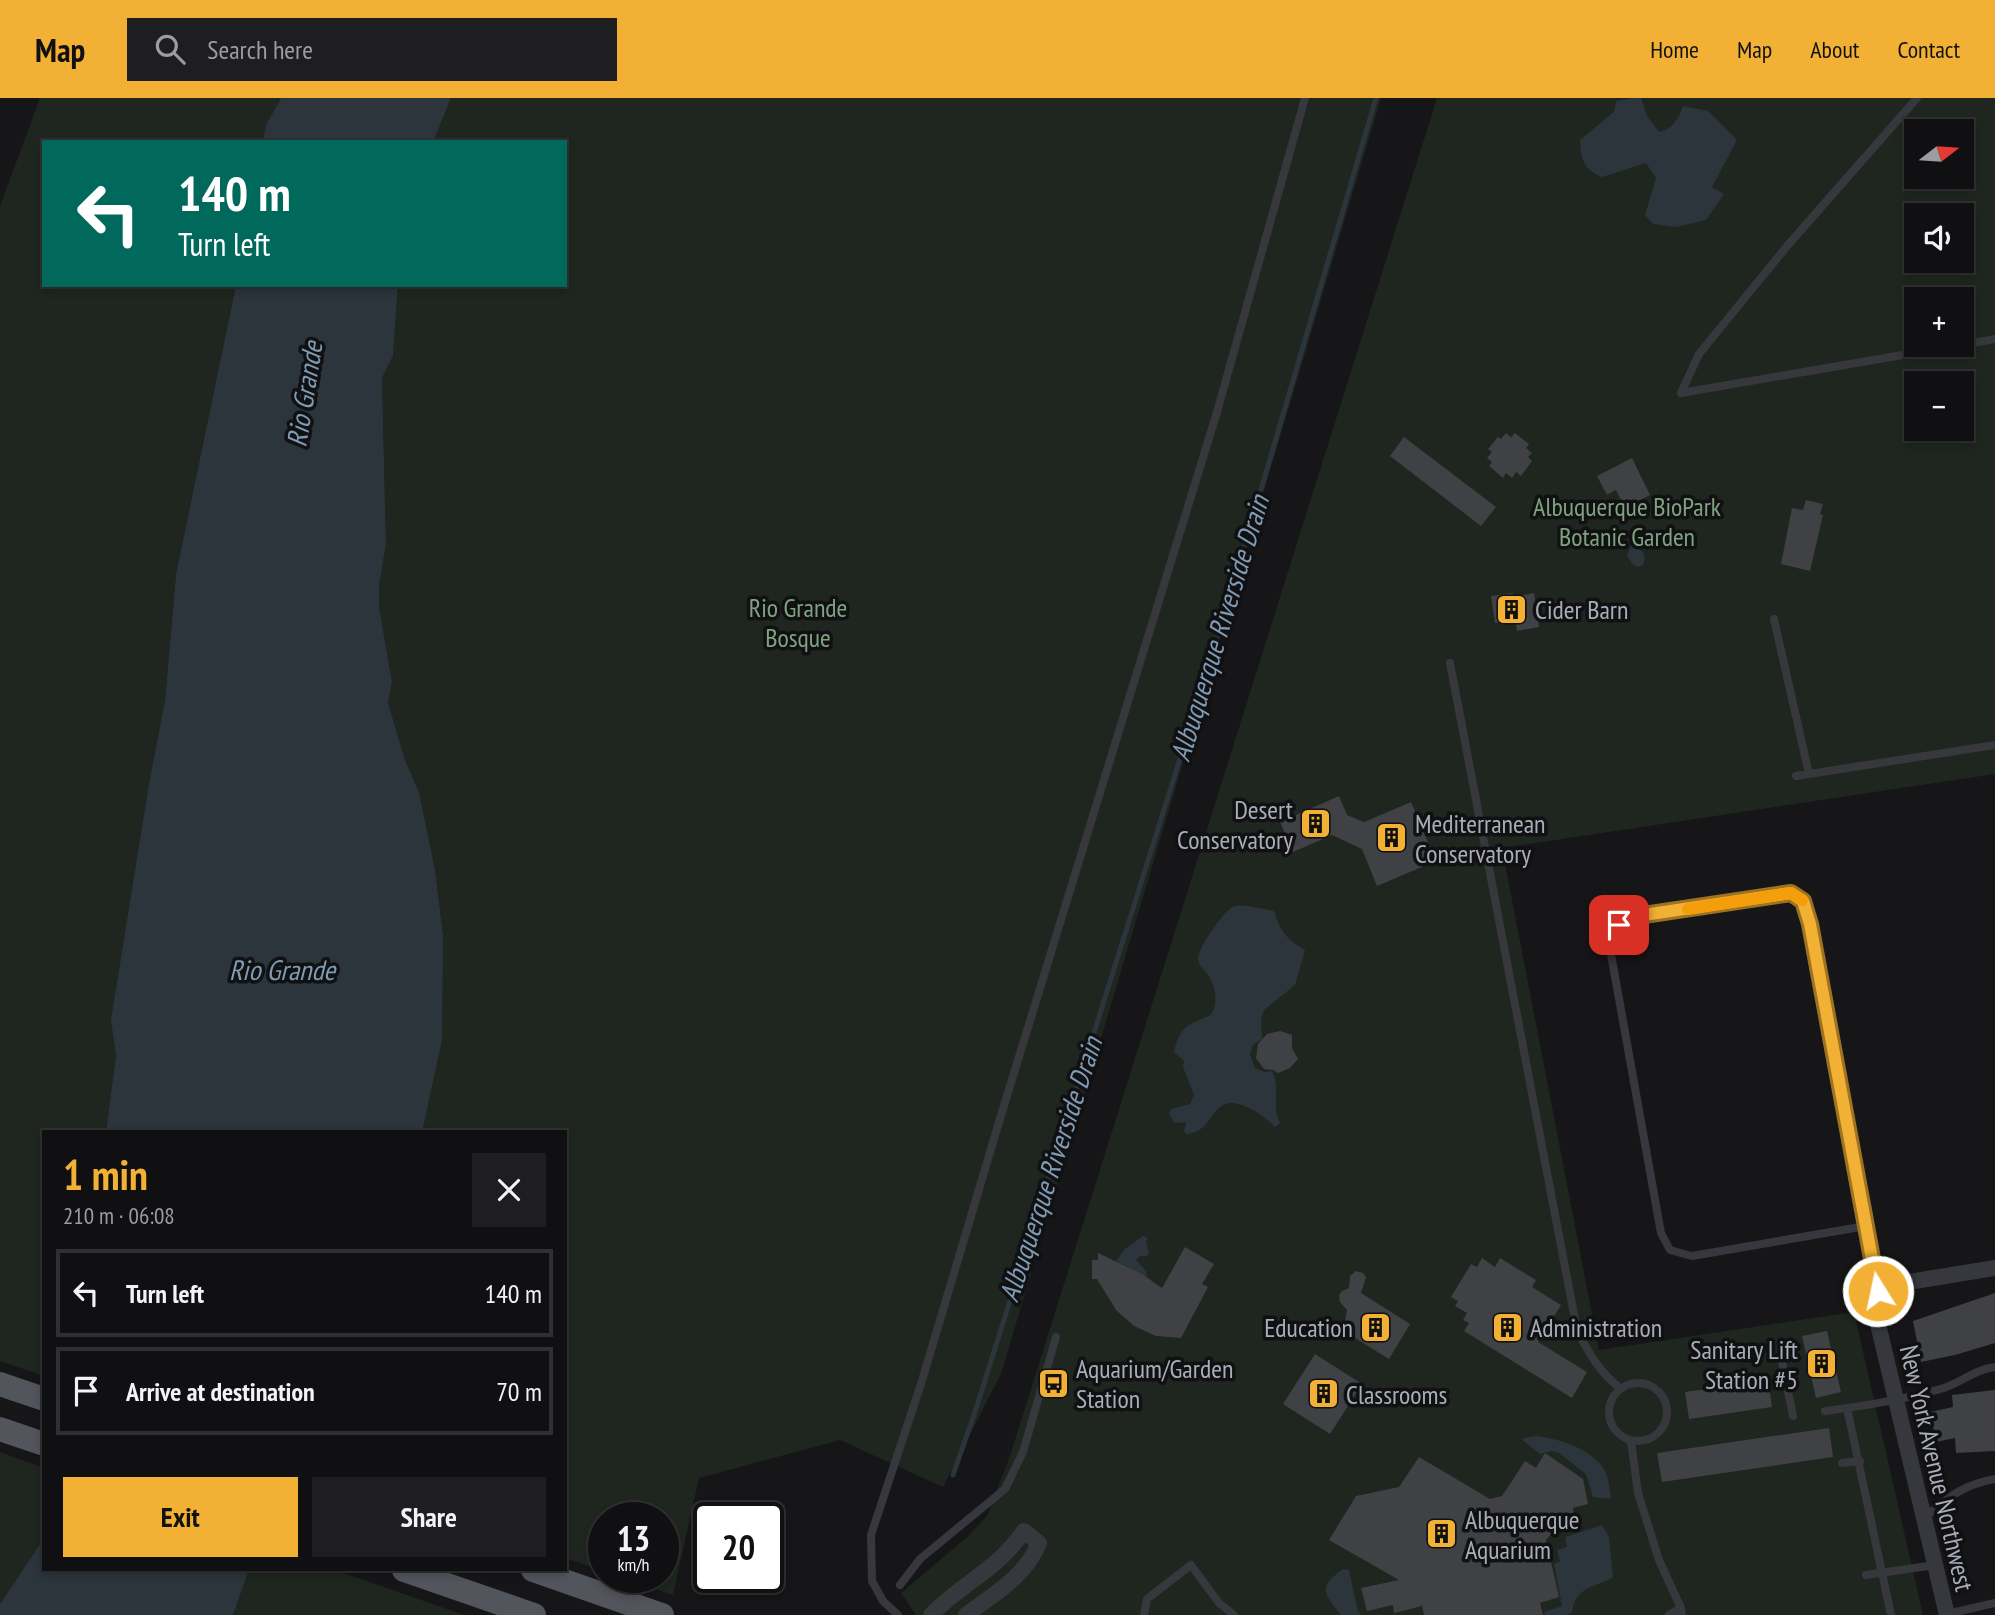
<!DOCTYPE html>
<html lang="en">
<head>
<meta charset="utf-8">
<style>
	body { margin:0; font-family:"PT Sans Narrow",sans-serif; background:#1e1e20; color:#f1f3f6; height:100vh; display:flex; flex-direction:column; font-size:26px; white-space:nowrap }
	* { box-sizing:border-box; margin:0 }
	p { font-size:23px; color:#9c9d9f }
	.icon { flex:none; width:38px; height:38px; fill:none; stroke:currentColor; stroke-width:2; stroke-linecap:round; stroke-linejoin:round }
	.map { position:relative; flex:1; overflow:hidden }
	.panel { position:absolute; left:42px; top:1032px; width:525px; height:441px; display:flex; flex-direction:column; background:#101012; border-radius:0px; box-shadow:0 4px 10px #0003,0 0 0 2px #303032 }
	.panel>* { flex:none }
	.hud { position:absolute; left:42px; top:42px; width:525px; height:147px; border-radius:0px; box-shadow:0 4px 10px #0003,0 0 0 2px #303032; background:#00695c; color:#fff; overflow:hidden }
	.needle { width:46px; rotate:73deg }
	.tools { position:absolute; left:1904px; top:21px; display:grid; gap:14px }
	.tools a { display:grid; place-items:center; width:70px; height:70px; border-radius:0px; background:#101012; box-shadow:0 4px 10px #0003,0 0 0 2px #303032; font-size:35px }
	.speed { position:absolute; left:588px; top:1404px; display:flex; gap:14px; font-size:35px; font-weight:700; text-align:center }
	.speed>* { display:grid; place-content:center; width:91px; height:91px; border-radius:50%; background:#101012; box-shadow:0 4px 10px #0003,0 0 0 2px #303032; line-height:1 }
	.speed small { font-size:18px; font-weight:400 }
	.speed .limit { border:4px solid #111; border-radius:10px; background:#fff; color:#111 }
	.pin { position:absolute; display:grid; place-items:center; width:60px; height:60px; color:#fff; margin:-30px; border-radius:14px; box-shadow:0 4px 10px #0006 }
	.me { position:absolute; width:77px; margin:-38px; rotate:350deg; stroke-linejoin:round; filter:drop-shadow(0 0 5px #0008) }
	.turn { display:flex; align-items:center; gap:24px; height:147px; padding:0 21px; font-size:32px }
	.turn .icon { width:91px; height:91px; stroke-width:2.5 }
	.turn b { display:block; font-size:49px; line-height:60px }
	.round { display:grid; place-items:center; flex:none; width:74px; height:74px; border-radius:0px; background:#1e1e20 }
	.overview { display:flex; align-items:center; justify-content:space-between; height:119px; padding:0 21px }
	h1 { font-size:42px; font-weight:800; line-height:52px; color:#f2b134 }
	.button { display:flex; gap:14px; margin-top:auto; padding:14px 21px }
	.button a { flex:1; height:80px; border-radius:0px; background:#f2b134; color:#111; font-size:28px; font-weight:800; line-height:80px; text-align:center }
	.button a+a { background:#1e1e20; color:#f1f3f6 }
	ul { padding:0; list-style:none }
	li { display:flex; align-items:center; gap:21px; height:88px; margin:0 14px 10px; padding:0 7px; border:4px solid #303032; border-radius:0px }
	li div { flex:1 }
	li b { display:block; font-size:26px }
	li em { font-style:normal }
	header { display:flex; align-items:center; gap:42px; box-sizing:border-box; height:98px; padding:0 35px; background:#f2b134; color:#111 }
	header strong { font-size:33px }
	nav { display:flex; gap:38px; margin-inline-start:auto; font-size:24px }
	.search { width:490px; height:63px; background:#1e1e20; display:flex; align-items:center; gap:18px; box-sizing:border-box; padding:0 24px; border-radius:0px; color:#9c9d9f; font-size:26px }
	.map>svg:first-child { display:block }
	.green { fill:#1e261f; fill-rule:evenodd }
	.water { fill:#2c353c }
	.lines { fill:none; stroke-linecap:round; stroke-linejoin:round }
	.stream { stroke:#2c353c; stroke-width:5 }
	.building { fill:#404145 }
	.lane { stroke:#37383d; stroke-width:8 }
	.street { stroke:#37383d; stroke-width:16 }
	.primary { stroke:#53555c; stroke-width:24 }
	.route-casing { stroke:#9d7322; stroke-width:18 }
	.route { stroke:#f2b134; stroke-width:12 }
	.slow { stroke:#f59e0b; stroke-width:12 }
	.labels { text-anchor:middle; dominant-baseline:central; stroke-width:7; stroke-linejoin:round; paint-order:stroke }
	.park-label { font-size:26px; fill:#7fa381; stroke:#111113 }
	.poi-label { font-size:26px; fill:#a8adb8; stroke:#111113; text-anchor:start }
	.street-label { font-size:26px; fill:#a8adb8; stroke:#111113 }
	.water-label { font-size:28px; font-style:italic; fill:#7f9bb3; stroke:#111113 }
</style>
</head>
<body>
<header>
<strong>Map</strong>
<div class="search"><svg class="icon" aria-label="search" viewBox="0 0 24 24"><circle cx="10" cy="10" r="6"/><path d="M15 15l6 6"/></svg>Search here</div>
<nav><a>Home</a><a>Map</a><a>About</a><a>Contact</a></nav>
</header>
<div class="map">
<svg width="1995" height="1517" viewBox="0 0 1995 1517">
	<rect width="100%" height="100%" fill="#161618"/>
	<g class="green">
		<polygon points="40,0 281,0 267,25 262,44 44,44 44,187 236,187 176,476 165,603 112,922 116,957 106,1034 44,1034 44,1278 0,1263 0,108"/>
		<polygon points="451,0 1381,0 1001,1276 943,1389 840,1342 699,1380 673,1497 619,1479 663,1479 663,1419 604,1419 604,1473 565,1460 565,1034 422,1034 441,892 443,837 435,771 419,694 405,662 388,604 392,584 379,508 379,488 386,446 382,280 393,258 398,187 565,187 565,44 433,44"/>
		<path d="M1437,0h558v676l-493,74 97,502 255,-38 69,303h-1007l-15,-22 65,-55 21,-22 22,-57zM1916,33h46v46h-46zM1916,117h46v46h-46zM1916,201h46v46h-46zM1916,285h46v46h-46z"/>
		<polygon points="0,1354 44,1370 44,1440 0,1506"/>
		<polygon points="249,1472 335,1472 464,1517 233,1517"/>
	</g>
	<g class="water">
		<polygon points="281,0 451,0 433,44 262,44 267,25"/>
		<path d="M1633,0h8l6,18 12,16c14,-3 19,-13 24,-26l25,5 29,29 -25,47 12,7 -18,26 -30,7 -23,-3 -8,-9 11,-37 -10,-15 -44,14c-19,-8 -21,-17 -22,-37l34,-28 2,-11z"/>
		<polygon points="236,187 398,187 393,258 382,280 386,446 379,488 379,508 392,584 388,604 405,662 419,694 435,771 443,837 442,942 422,1034 106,1034 116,957 111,922 149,686 165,603 176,476"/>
		<polygon points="1632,446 1643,454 1645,461 1643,467 1638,469 1632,466 1627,457"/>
		<path d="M1248,808l26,5c5,19 14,30 31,39l-10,35 -31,25 -3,9 1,20 -9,6 -3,9 5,14 10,4 7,-1c9,18 -1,35 8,52l-5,4c-9,-9 -17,-15 -28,-20 -38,-17 -30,26 -61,27l-2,-3 2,-9 -11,1 -6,-9 2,-5 19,-5 4,-9 -11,-28 1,-6 -10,-9c6,-27 16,-28 37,-37 7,-11 5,-26 -1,-37 -4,-7 -11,-11 -12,-19 0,-11 24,-45 33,-51 5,-3 11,-2 17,-2z"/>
		<polygon points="1143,1138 1148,1140 1146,1144 1149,1155 1147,1158 1140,1158 1136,1162 1146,1173 1147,1179 1116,1163 1125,1151"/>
		<path d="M1535,1338c24,3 50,10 67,30 7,9 7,22 9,33l-18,-2 -7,-23 -27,-21 -7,-2 -12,3 -19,-15z"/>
		<path d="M1602,1427l7,12 4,41c-20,9 -38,10 -41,34l-6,3h-21l-1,-3 18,-6 -8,-42 6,-2 -3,-12 10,-3 -2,-10z"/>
		<polygon points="44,1440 44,1472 249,1472 233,1517 0,1517 0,1506"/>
		<path d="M1343,1471l6,1 9,42 4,3h-21c-18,-23 -23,-28 2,-46z"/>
	</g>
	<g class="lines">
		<polyline class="stream" points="953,1377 976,1311 1210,565 1376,0"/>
	</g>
	<g class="building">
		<polygon points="1506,335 1511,339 1515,335 1529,346 1526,350 1532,355 1528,359 1532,363 1521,378 1516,374 1512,380 1506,375 1503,380 1489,368 1492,364 1487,360 1492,354 1488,351 1498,339 1501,341"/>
		<polygon points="1404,339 1496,409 1481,428 1390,358"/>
		<polygon points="1632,360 1650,397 1625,410 1616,392 1607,397 1597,378"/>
		<polygon points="1806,402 1823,406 1820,416 1823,417 1810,473 1781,466 1792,410 1803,412"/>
		<polygon points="1513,495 1513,499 1534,495 1539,529 1517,533 1515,522 1495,525 1491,498"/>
		<polygon points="1339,698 1347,717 1364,724 1411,704 1436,763 1377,788 1362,751 1332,737 1293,754 1280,724"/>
		<polygon points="1280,933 1292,937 1292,950 1298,961 1290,970 1278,975 1273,972 1264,971 1256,960 1258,946 1267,936"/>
		<polygon points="1185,1149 1214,1166 1202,1186 1208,1189 1181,1240 1156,1238 1134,1228 1116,1212 1097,1181 1092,1181 1092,1162 1098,1162 1098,1155 1142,1176 1162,1190"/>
		<polygon points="1482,1160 1495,1169 1500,1160 1536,1182 1532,1189 1561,1207 1538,1244 1587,1274 1572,1300 1464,1233 1469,1225 1463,1222 1467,1215 1455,1208 1458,1203 1451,1199 1471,1166 1477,1169"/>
		<polygon points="1356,1173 1363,1175 1366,1179 1361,1195 1410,1226 1389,1261 1342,1232 1347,1224 1345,1223 1347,1212 1340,1204 1339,1197 1342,1193 1349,1190 1350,1178"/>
		<polygon points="1995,1195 1995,1245 1955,1257 1921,1264 1913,1223"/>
		<polygon points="1827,1233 1841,1294 1816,1300 1802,1238"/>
		<polygon points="1315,1256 1362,1286 1330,1336 1283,1306"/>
		<polygon points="1768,1282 1772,1309 1689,1321 1685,1294"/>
		<polygon points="1995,1292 1995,1353 1956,1355 1955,1340 1936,1344 1930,1314 1953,1309 1952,1297"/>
		<polygon points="1829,1330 1833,1359 1662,1384 1657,1355"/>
		<polygon points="1545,1355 1583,1381 1588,1406 1573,1410 1575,1424 1555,1431 1546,1442 1559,1499 1540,1505 1543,1517 1424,1517 1422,1508 1394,1515 1393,1507 1367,1513 1361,1490 1399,1482 1329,1442 1356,1398 1399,1389 1419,1359 1490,1401 1502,1398 1525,1363 1536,1370"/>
	</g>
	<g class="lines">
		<g class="lane">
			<polyline points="1962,247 1995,241"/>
			<polyline points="1681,295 1699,256 1788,147 1917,0"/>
			<polyline points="1681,295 1961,247"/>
			<polyline points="1774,521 1809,676"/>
			<path d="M1450,565l127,667c11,22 23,43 43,58"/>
			<polyline points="1796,678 1995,647"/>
			<polyline points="1866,1128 1692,1158 1670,1152 1661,1135 1609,845 1619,827 1637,818 1791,795 1803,803 1810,826 1878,1193"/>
			<polyline points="1781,1259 1793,1318"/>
			<circle cx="1638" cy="1314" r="29"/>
			<polyline points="1847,1310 1891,1517"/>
			<path d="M1825,1313c40,-5 81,-12 119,-23 18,-6 32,-19 51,-21"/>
			<polyline points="1631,1343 1638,1395 1659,1462 1681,1510 1682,1517"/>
			<polyline points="1842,1365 1860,1363"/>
			<path d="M1924,1420c25,-21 38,-33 71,-39"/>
			<polyline points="1866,1477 1935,1467"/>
			<polyline points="900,1487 920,1461 1005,1391 1023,1354 1056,1239"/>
			<polyline points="1947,1516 1995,1505"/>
			<polyline points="898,1517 883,1503 872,1483 871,1437 921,1286 1002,1014 1217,314 1305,0"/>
			<polyline points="1144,1517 1147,1501 1191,1467 1219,1505 1234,1517"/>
			<polyline points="1669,1517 1681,1510"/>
		</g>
		<g class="street">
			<path d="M931,1517c31,-32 65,-44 93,-84l15,12c-13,33 -46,52 -73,72"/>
			<polyline points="1947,1517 1873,1205 1878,1193 1890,1187 1995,1170"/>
		</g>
		<g class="primary">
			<polyline points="0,1286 44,1301"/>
			<polyline points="0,1331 44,1346"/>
			<polyline points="404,1472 534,1517"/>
			<polyline points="533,1472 662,1517"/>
		</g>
	</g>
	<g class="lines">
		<defs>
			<polyline id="route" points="1619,827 1637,818 1791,795 1803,803 1810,826 1878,1193"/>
		</defs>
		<use href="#route" class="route-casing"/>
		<use href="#route" class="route"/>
		<polyline class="slow" points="1688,811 1791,795 1802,802"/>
	</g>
	<defs>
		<symbol id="building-square" viewBox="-11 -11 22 22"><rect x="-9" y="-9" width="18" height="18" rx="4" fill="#f2b134" stroke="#111113"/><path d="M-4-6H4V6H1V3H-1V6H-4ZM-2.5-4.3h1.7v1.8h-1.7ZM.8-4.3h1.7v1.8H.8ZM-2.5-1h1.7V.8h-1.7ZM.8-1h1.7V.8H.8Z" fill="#111"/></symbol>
		<symbol id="bus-square" viewBox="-11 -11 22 22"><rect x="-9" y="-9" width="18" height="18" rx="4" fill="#f2b134" stroke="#111113"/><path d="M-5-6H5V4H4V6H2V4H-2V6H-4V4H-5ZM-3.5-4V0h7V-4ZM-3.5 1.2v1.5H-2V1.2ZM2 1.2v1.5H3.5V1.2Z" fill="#111"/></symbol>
	</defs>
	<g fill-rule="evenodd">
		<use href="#building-square" x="1494" y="494" width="35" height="35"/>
		<use href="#building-square" x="1298" y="708" width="35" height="35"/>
		<use href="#building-square" x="1374" y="722" width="35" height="35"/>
		<use href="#building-square" x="1358" y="1212" width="35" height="35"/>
		<use href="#building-square" x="1490" y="1212" width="35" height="35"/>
		<use href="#building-square" x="1804" y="1248" width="35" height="35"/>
		<use href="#bus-square" x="1036" y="1268" width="35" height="35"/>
		<use href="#building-square" x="1306" y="1278" width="35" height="35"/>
		<use href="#building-square" x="1424" y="1418" width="35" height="35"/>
	</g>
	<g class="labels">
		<g class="park-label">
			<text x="1627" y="408">Albuquerque BioPark<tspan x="1627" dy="30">Botanic Garden</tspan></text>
			<text x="798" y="509">Rio Grande<tspan x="798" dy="30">Bosque</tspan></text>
		</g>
		<g class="poi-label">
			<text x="1535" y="511">Cider Barn</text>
			<text x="1293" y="711" text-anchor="end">Desert<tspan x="1293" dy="30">Conservatory</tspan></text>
			<text x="1415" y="725">Mediterranean<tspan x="1415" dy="30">Conservatory</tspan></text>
			<text x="1353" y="1229" text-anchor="end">Education</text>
			<text x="1530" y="1229">Administration</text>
			<text x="1798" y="1251" text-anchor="end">Sanitary Lift<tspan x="1798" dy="30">Station #5</tspan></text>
			<text x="1076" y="1270">Aquarium/Garden<tspan x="1076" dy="30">Station</tspan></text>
			<text x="1346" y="1296">Classrooms</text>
			<text x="1465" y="1421">Albuquerque<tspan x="1465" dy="30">Aquarium</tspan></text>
		</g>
		<g class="street-label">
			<text transform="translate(1937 1370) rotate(77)">New York Avenue Northwest</text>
		</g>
		<g class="water-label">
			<text transform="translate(304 296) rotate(-81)">Rio Grande</text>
			<text transform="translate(1219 530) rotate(-73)">Albuquerque Riverside Drain</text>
			<text x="282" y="871">Rio Grande</text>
			<text transform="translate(1050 1071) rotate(-72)">Albuquerque Riverside Drain</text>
		</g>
	</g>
</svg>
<div class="tools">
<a><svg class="needle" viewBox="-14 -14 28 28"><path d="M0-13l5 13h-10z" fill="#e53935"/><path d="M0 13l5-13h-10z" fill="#9c9d9f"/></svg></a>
<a><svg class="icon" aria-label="sound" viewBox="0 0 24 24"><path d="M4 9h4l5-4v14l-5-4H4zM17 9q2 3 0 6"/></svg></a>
<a>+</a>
<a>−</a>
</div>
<div class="speed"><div>13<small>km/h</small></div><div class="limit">20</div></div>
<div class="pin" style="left:1619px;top:827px;background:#d93025"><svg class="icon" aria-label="arrive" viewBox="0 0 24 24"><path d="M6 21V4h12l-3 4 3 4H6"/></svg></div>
<svg class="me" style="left:1878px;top:1193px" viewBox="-20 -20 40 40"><circle r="17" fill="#f2b134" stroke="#fff" stroke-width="3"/><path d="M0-11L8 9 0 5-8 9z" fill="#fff"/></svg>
<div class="hud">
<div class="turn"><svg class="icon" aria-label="left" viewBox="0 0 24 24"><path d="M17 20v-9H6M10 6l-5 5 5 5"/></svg><div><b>140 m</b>Turn left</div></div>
</div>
<section class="panel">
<div class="overview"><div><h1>1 min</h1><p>210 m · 06:08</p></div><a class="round"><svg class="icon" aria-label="close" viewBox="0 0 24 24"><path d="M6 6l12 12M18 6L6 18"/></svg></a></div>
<ul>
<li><svg class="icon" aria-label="left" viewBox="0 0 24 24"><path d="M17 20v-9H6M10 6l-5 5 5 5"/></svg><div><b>Turn left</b></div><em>140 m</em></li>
<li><svg class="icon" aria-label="arrive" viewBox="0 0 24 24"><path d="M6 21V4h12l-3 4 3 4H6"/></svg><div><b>Arrive at destination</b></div><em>70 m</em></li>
</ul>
<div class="button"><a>Exit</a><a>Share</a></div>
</section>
</div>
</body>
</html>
